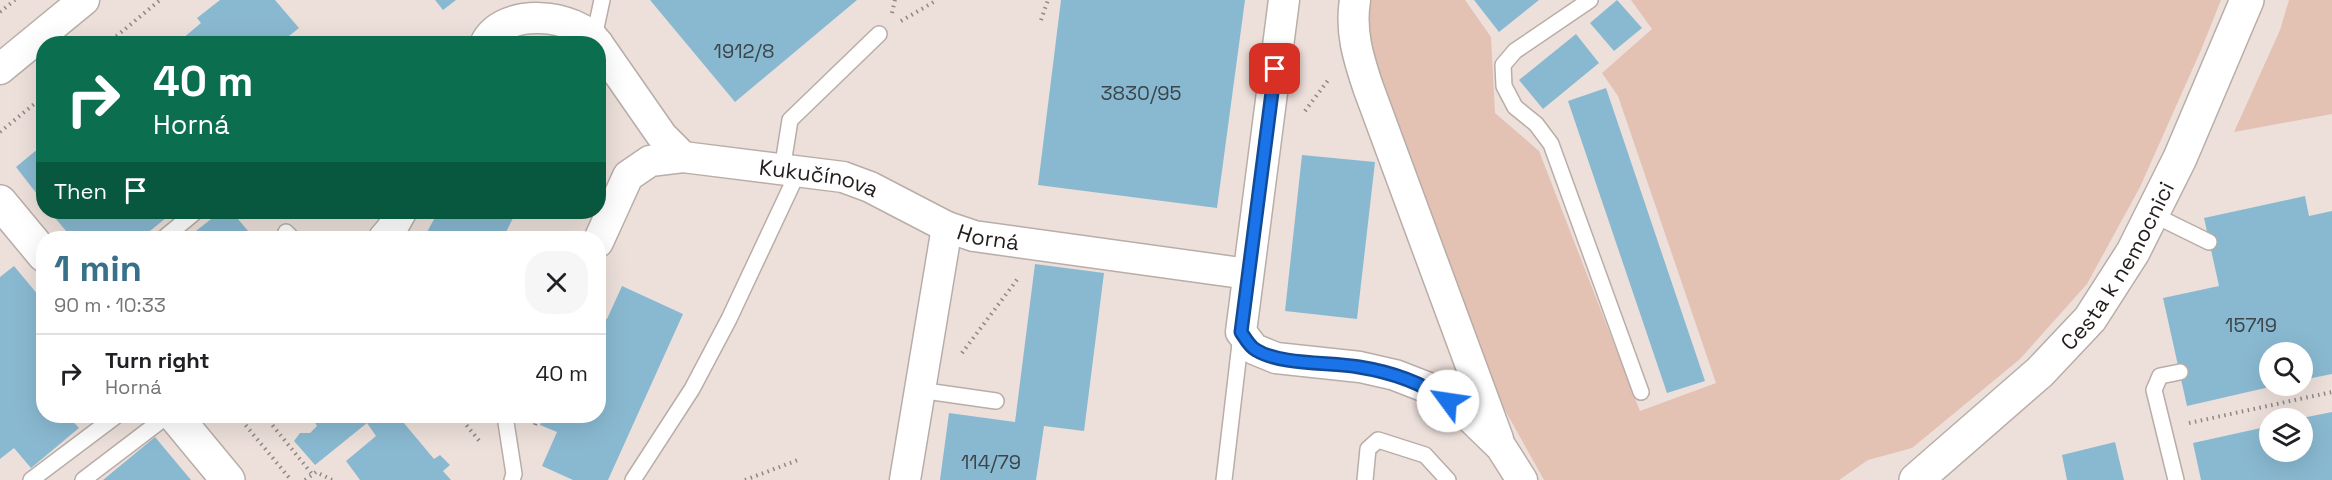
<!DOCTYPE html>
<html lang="en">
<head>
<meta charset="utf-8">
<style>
	body { margin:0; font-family:"Space Grotesk",sans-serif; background:#f6f6f6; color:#202124; height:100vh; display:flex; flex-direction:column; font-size:22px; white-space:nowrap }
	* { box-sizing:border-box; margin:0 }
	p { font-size:20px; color:#757577 }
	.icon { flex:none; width:33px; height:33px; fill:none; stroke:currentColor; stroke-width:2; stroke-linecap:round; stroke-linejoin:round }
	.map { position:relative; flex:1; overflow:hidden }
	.sheet { position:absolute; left:36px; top:231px; width:570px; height:192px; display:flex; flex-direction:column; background:#fff; border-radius:24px; box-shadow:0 6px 24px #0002 }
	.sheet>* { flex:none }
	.top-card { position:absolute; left:36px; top:36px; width:570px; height:183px; border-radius:24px; box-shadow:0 6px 24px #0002; background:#0b6e4f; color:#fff; overflow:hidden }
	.fabs { position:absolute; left:2259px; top:342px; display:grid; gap:12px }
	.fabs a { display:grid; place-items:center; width:54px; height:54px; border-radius:50%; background:#fff; box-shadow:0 6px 24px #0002; font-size:30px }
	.pin { position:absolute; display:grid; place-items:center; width:51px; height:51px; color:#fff; margin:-26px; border-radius:12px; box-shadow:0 3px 9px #0006 }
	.me { position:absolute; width:66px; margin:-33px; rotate:301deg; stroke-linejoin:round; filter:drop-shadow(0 0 4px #0008) }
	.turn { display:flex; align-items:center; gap:21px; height:126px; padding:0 18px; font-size:27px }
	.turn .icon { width:78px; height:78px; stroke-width:2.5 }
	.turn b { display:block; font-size:42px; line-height:51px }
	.then { display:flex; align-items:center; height:57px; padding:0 18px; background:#0003; gap:12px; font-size:22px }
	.round { display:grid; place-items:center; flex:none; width:63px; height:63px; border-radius:24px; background:#f6f6f6 }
	.headline { display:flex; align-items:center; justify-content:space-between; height:102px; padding:0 18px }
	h1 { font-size:36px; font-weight:700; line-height:45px; color:#38708a }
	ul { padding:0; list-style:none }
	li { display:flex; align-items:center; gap:18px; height:78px; padding:0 18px; border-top:2px solid #e0e0e0 }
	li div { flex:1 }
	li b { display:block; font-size:22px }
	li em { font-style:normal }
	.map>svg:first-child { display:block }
	.green { fill:#e3c1b3 }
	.building { fill:#89b9d1 }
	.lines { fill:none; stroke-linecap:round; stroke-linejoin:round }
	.service-casing { stroke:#b9ada8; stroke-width:18 }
	.minor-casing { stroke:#b9ada8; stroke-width:33 }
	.tertiary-casing { stroke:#b9ada8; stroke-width:36 }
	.path { stroke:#908783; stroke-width:4; stroke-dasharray:1.5 4.5; stroke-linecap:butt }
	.service { stroke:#fff; stroke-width:15 }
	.minor { stroke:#fff; stroke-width:30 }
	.tertiary { stroke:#fff; stroke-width:33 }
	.route-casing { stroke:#114b97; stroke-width:15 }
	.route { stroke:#1a73e8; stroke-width:10 }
	.labels { text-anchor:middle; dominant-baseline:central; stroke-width:5; stroke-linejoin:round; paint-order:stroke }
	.number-label { font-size:20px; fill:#3c4549 }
	.street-label { font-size:22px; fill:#231e1c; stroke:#ede0db }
</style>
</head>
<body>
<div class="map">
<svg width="2332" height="480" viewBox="0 0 2332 480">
	<rect width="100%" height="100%" fill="#ede0db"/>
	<g class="green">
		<polygon points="1366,0 1465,0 1491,37 1495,113 1539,151 1640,411 1716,383 1618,96 1602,73 1652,29 1631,0 2221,0 2201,50 2140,187 2087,284 2020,359 1912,448 1868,460 1839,480 1544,480 1501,403 1365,45"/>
		<polygon points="2289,0 2332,0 2332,114 2234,132 2280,30"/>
	</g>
	<g class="building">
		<polygon points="220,0 275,0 299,28 279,44 176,44 201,23 197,18"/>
		<polygon points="435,0 456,0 443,10"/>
		<polygon points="650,0 857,0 735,102"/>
		<polygon points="1061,0 1245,0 1217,208 1038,185"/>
		<polygon points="1474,0 1539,0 1499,32"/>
		<polygon points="1617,0 1642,28 1614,51 1590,23"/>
		<polygon points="1576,34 1599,63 1543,109 1519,80"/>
		<polygon points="1606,88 1705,381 1667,393 1568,101"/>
		<polygon points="44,141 44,203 16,167 39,148 37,146"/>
		<polygon points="1302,155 1375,162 1357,319 1285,311"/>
		<polygon points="2305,196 2309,216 2332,211 2332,374 2302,380 2302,352 2270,352 2270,386 2274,386 2187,406 2163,298 2219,286 2204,218"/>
		<polygon points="50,212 161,212 166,218 145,235 147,238 72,238"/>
		<polygon points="220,212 232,212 254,238 187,238"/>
		<polygon points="438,212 516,212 503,238 442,238 427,232"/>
		<polygon points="1035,264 1104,273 1084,431 1044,426 1036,480 940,480 949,413 1015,422"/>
		<polygon points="14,266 44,302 44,416 68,416 79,428 31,468 14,448 0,459 0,277"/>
		<polygon points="622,286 683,314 608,480 573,480 542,466 557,432 540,425 544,416 598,416 598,316 607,319"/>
		<polygon points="2332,412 2332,480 2201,480 2193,443 2270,426 2270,452 2302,452 2302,418"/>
		<polygon points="311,416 398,416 434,459 440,455 450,465 443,471 451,480 360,480 346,461 376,436 367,423 315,465 294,441 300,433 310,433 317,426"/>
		<polygon points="155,437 191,480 103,480"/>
		<polygon points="2115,442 2124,480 2067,480 2062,455"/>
	</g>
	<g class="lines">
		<defs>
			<g id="service">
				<polyline points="1590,0 1515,51 1503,65 1504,86 1515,107 1536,124 1551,144 1641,392"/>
				<polyline points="594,37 602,0"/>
				<polyline points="782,170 790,120 879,34"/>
				<polyline points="2152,214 2209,242"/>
				<polyline points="286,232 292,238"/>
				<polyline points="164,238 194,213"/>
				<polyline points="919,390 996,401"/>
				<polyline points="505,416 514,474 512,480"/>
				<polyline points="31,480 116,416"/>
				<polyline points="83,480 167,416"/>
				<polyline points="633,480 692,389 729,319 798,172"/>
				<polyline points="1224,480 1241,335"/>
				<polyline points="1365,480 1368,449 1378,440 1425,455 1448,480"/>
				<polyline points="2176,480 2154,390 2160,376 2180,372"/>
			</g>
			<g id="minor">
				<polyline points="1284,0 1241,332 1254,349 1276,358 1360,367 1395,375 1431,389 1466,413 1501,447 1522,480"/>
				<path d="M1355,0c-5,31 3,57 13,87l130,352"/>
				<path d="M485,44c18,-38 92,-31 113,0"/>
				<polyline points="598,44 662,136 683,157"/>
				<polyline points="0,69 84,0"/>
				<polyline points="384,238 391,230 401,212"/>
				<path id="s1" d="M598,242l30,-66 22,-15 33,-4 160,20 27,10 77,40 27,9 274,38"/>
				<polyline points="905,480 947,227"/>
			</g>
			<g id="tertiary">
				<polyline points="0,202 44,255"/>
				<polyline points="175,416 228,480"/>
				<path id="s2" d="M1916,480l124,-108 50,-53 43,-67 47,-94 67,-158"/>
			</g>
		</defs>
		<use href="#service" class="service-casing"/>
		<use href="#minor" class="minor-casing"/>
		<use href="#tertiary" class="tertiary-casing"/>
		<g class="path">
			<polyline points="0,12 15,0"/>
			<polyline points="892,13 895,0"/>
			<polyline points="1041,20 1048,0"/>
			<polyline points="901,21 937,0"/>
			<polyline points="107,44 160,0"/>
			<polyline points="1305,111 1329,79"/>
			<polyline points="0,132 44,96"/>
			<polyline points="598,286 603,275"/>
			<polyline points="962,353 1019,277"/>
			<polyline points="238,416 291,480"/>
			<polyline points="265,416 312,474"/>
			<polyline points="459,416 481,443"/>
			<polyline points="2189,423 2332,392"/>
			<polyline points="535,425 538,416"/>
			<polyline points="305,480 316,472 332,480"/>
			<polyline points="745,480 798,460"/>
		</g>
		<use href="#service" class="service"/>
		<use href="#minor" class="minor"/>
		<use href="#tertiary" class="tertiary"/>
	</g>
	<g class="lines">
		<defs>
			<path id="route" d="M1275,69l-34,263c4,6 9,15 15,18 24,15 74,12 103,17 32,5 63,16 89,34"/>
		</defs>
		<use href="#route" class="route-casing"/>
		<use href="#route" class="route"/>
	</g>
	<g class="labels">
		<g class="number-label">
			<text x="744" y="51">1912/8</text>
			<text x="1141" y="93">3830/95</text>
			<text x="2251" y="325">15719</text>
			<text x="991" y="462">114/79</text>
		</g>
		<g class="street-label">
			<text stroke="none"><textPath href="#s1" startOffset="270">Kukučínova</textPath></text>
			<text stroke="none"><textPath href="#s1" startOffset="452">Horná</textPath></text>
			<text stroke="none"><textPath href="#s2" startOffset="297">Cesta k nemocnici</textPath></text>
		</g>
	</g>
</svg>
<div class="fabs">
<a><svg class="icon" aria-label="search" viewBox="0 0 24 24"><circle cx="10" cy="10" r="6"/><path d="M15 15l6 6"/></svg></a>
<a><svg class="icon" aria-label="layers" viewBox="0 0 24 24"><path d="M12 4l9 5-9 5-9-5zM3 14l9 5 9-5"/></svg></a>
</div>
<div class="pin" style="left:1275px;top:69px;background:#d93025"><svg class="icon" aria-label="arrive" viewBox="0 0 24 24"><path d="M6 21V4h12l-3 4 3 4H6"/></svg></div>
<svg class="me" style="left:1448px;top:401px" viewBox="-20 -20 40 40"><circle r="19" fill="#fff"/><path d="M0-13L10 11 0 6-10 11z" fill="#1a73e8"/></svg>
<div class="top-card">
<div class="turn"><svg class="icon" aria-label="right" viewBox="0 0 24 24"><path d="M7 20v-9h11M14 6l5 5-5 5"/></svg><div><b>40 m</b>Horná</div></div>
<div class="then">Then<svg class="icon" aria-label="arrive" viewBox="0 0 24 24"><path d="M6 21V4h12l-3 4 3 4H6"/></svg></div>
</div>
<section class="sheet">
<div class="headline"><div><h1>1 min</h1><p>90 m · 10:33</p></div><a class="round"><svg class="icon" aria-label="close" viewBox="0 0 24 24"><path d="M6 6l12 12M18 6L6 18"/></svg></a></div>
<ul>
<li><svg class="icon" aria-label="right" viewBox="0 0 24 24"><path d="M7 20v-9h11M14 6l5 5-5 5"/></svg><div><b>Turn right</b><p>Horná</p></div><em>40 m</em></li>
</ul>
</section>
</div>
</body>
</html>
